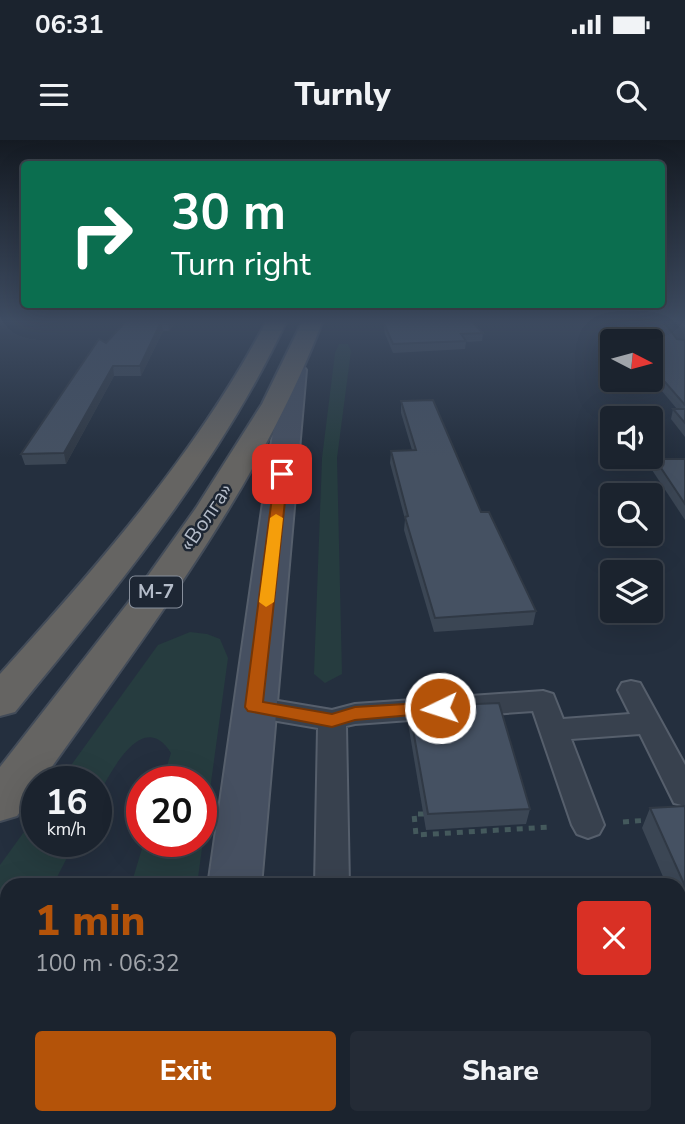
<!DOCTYPE html>
<html lang="en">
<head>
<meta charset="utf-8">
<style>
	body { margin:0; font-family:"Nunito Sans",sans-serif; background:#242b36; color:#f1f3f6; height:100vh; display:flex; flex-direction:column; font-size:26px; white-space:nowrap }
	* { box-sizing:border-box; margin:0 }
	p { font-size:23px; color:#a0a4aa }
	.icon { flex:none; width:38px; height:38px; fill:none; stroke:currentColor; stroke-width:2; stroke-linecap:round; stroke-linejoin:round }
	.map { position:relative; flex:1; overflow:hidden }
	.sheet { position:absolute; left:0px; top:738px; width:686px; height:247px; display:flex; flex-direction:column; background:#1b232e; border-radius:21px 21px 0 0; box-shadow:0 7px 28px #0002,0 0 0 2px #39404a }
	.sheet>* { flex:none }
	.banner { position:absolute; left:21px; top:21px; width:644px; height:147px; border-radius:7px; box-shadow:0 7px 28px #0002,0 0 0 2px #39404a; background:#0b6e4f; color:#fff; overflow:hidden }
	.needle { width:46px; rotate:96deg }
	.fabs { position:absolute; left:600px; top:189px; display:grid; gap:14px }
	.fabs a { display:grid; place-items:center; width:63px; height:63px; border-radius:7px; background:#1b232e; box-shadow:0 7px 28px #0002,0 0 0 2px #39404a; font-size:35px }
	.speed { position:absolute; left:21px; top:626px; display:flex; gap:14px; font-size:35px; font-weight:700; text-align:center }
	.speed>* { display:grid; place-content:center; width:91px; height:91px; border-radius:50%; background:#1b232e; box-shadow:0 7px 28px #0002,0 0 0 2px #39404a; line-height:1 }
	.speed small { font-size:18px; font-weight:400 }
	.speed .limit { border:10px solid #d22; background:#fff; color:#111 }
	.pin { position:absolute; display:grid; place-items:center; width:60px; height:60px; color:#fff; margin:-30px; border-radius:14px; box-shadow:0 4px 10px #0006 }
	.me { position:absolute; width:77px; margin:-38px; rotate:266deg; stroke-linejoin:round; filter:drop-shadow(0 0 5px #0008) }
	.turn { display:flex; align-items:center; gap:24px; height:147px; padding:0 35px; font-size:32px }
	.turn .icon { width:91px; height:91px; stroke-width:2.5 }
	.turn b { display:block; font-size:49px; line-height:60px }
	.round { display:grid; place-items:center; flex:none; width:74px; height:74px; border-radius:7px; background:#242b36 }
	.headline { display:flex; align-items:center; justify-content:space-between; height:119px; padding:0 35px }
	h1 { font-size:42px; font-weight:800; line-height:52px; color:#b45309 }
	.primary-button { display:flex; gap:14px; margin-top:auto; padding:14px 35px }
	.primary-button a { flex:1; height:80px; border-radius:7px; background:#b45309; color:#fff; font-size:28px; font-weight:800; line-height:80px; text-align:center }
	.primary-button a+a { background:#242b36; color:#f1f3f6 }
	.status { display:flex; justify-content:space-between; align-items:center; height:49px; padding:0 35px; background:#1b232e; direction:ltr }
	.status svg { height:19px; fill:currentColor }
	header { display:flex; justify-content:space-between; align-items:center; height:91px; padding:0 35px; background:#1b232e; font-size:32px; font-weight:800 }
	.map>svg:first-child { display:block }
	.green { fill:#263c3f }
	.lines { fill:none; stroke-linecap:round; stroke-linejoin:round }
	.service-casing { stroke:#565f6c; stroke-width:4 }
	.minor-casing { stroke:#565f6c; stroke-width:4 }
	.secondary-casing { stroke:#565f6c; stroke-width:4 }
	.trunk-casing { stroke:#434c59; stroke-width:4 }
	.path-far1 { stroke:#44595c; stroke-width:5; stroke-dasharray:6 6; stroke-linecap:butt }
	.path { stroke:#44595c; stroke-width:7; stroke-dasharray:8 8; stroke-linecap:butt }
	.service { fill:#38414e; fill-rule:evenodd }
	.minor { fill:#38414e; fill-rule:evenodd }
	.secondary { fill:#465061; fill-rule:evenodd }
	.trunk { fill:#656462; fill-rule:evenodd }
	.wall { fill:#3b4654 }
	.shaded-wall { fill:#303945 }
	.building { fill:#455162; stroke:#303945; stroke-width:2 }
	.route { fill:#b45309; stroke:#753606; stroke-width:2 }
	.slow { fill:#f59e0b }
	.labels { text-anchor:middle; dominant-baseline:central; stroke-width:5; stroke-linejoin:round; paint-order:stroke }
	.shield { fill:#1d2633; stroke:#878f9c; stroke-width:2 }
	.shield-label { font-size:19px; font-weight:bold; fill:#b4bcc9 }
	.street-label { font-size:21px; fill:#b4bcc9; stroke:#1d2633 }
</style>
</head>
<body>
<div class="status"><b>06:31</b><svg viewBox="0 0 49 12"><path d="M0 12V9h3v3zM5 12V6h3v6zM10 12V3h3v9zM15 12V0h3v12zM26 1h20v11H26zM47 4h2v5h-2z"/></svg></div>
<header><svg class="icon" aria-label="menu" viewBox="0 0 24 24"><path d="M4 6h16M4 12h16M4 18h16"/></svg>Turnly<svg class="icon" aria-label="search" viewBox="0 0 24 24"><circle cx="10" cy="10" r="6"/><path d="M15 15l6 6"/></svg></header>
<div class="map">
<svg width="685" height="984" viewBox="0 0 685 984">
	<rect width="100%" height="100%" fill="#242f3e"/>
	<g class="green">
		<polygon points="339,204 348,204 351,211 337,318 342,534 325,543 314,534 322,318 335,213"/>
		<path d="M190,492l17,2 13,5 8,19 -31,227h-66l13,-43h57v-60h-39l9,-29c-29,-47 -63,24 -75,47v-18h-37l99,-137z"/>
		<polygon points="37,674 37,702 75,702 53,745 7,746 7,836 0,850 0,725"/>
		<polygon points="62,978 164,978 163,984 60,984"/>
	</g>
	<g class="lines">
		<defs>
			<polygon id="service" points="631,541 640,543 685,625 685,666 674,663 640,594 571,599 604,685 599,694 588,698 577,694 572,685 533,571 355,584 346,586 349,746 315,746 318,588 254,577 244,574 240,567 244,560 254,557 332,570 355,564 543,551 553,554 563,579 630,574 618,550 622,543"/>
			<g id="minor">
				<polygon points="656,180 677,180 685,188 685,208 677,206"/>
				<polygon points="679,937 685,937 685,984 557,984 559,978 679,978"/>
			</g>
			<g id="secondary">
				<polygon points="294,223 302,225 306,230 261,746 208,746 282,230 286,225"/>
				<rect x="178" y="978" width="66" height="6"/>
			</g>
			<g id="trunk">
				<path d="M267,180h20c-68,146 -171,268 -272,392l-15,4v-42c100,-111 197,-221 267,-354z"/>
				<path d="M303,180h20c-64,169 -179,316 -282,462h-4v6l-20,28 -17,5v-54l135,-173 61,-86 66,-104z"/>
			</g>
		</defs>
		<use href="#service" class="service-casing"/>
		<use href="#minor" class="minor-casing"/>
		<use href="#secondary" class="secondary-casing"/>
		<use href="#trunk" class="trunk-casing"/>
		<g class="path-far1">
			<polyline points="424,674 414,674 416,695 551,687"/>
			<polyline points="623,682 649,680"/>
		</g>
		<polyline class="path" points="304,978 304,984"/>
		<use href="#service" class="service"/>
		<use href="#minor" class="minor"/>
		<use href="#secondary" class="secondary"/>
		<use href="#trunk" class="trunk"/>
	</g>
	<g class="wall">
		<polygon points="127,180 177,180 169,191 163,191 141,236 114,236 66,324 25,325 21,314 106,203"/>
		<polygon points="383,180 470,180 483,193 482,201 466,202 465,209 393,213 385,194"/>
		<polygon points="613,180 662,180 677,199 685,200 685,297 671,279 673,269 677,269 651,238 651,201 629,201"/>
		<polygon points="401,261 481,372 536,471 533,485 434,492 404,390 405,379 390,323 391,311 412,310 401,273"/>
		<polygon points="655,319 685,319 685,380 652,330"/>
		<polygon points="409,567 530,669 526,684 426,690 408,583"/>
		<polygon points="685,666 685,811 679,821 679,746 667,746 642,688 650,668"/>
	</g>
	<g class="shaded-wall">
		<polygon points="169,180 177,180 169,191 168,182"/>
		<polygon points="161,182 163,191 141,236 140,226"/>
		<polygon points="113,226 114,236 66,324 64,313"/>
	</g>
	<g class="building">
		<polygon points="127,180 169,180 168,182 161,182 140,226 113,226 64,313 21,314 99,199 106,203"/>
		<polygon points="384,180 470,180 483,193 461,194 466,201 393,204 385,186"/>
		<polygon points="621,180 662,180 677,199 685,200 685,265 651,226 651,201 634,201 636,199"/>
		<polygon points="433,260 481,372 489,372 536,471 435,478 405,377 408,376 391,311 416,310 401,261"/>
		<polygon points="673,269 685,269 685,283"/>
		<polygon points="655,319 685,319 685,364"/>
		<polygon points="499,563 530,669 428,674 409,567"/>
		<polygon points="685,666 685,746 650,668"/>
		<polygon points="685,746 685,782 680,783 685,793 685,803 679,803 679,747"/>
	</g>
	<linearGradient id="sky" x2="0" y2="1"><stop stop-color="#141a22"/><stop offset="0.57" stop-color="#3f4d63"/><stop offset="1" stop-color="#3f4d63" stop-opacity="0"/></linearGradient>
	<rect width="685" height="318" fill="url(#sky)"/>
	<polygon class="route" points="282,330 288,334 263,562 332,574 355,567 440,562 446,563 449,568 446,572 355,580 332,587 248,571 245,567 275,334"/>
	<polygon class="slow" points="276,374 283,378 274,462 266,467 259,462 270,378"/>
	<g class="labels">
		<rect class="shield" x="130" y="436.5" width="52" height="31" rx="5"/>
		<g class="shield-label">
			<text x="156" y="452">М-7</text>
		</g>
		<g class="street-label">
			<text transform="translate(206 377) rotate(-56)">«Волга»</text>
		</g>
	</g>
</svg>
<div class="fabs">
<a><svg class="needle" viewBox="-14 -14 28 28"><path d="M0-13l5 13h-10z" fill="#e53935"/><path d="M0 13l5-13h-10z" fill="#a0a4aa"/></svg></a>
<a><svg class="icon" aria-label="sound" viewBox="0 0 24 24"><path d="M4 9h4l5-4v14l-5-4H4zM17 9q2 3 0 6"/></svg></a>
<a><svg class="icon" aria-label="search" viewBox="0 0 24 24"><circle cx="10" cy="10" r="6"/><path d="M15 15l6 6"/></svg></a>
<a><svg class="icon" aria-label="layers" viewBox="0 0 24 24"><path d="M12 4l9 5-9 5-9-5zM3 14l9 5 9-5"/></svg></a>
</div>
<div class="speed"><div>16<small>km/h</small></div><div class="limit">20</div></div>
<div class="pin" style="left:282px;top:334px;background:#d93025"><svg class="icon" aria-label="arrive" viewBox="0 0 24 24"><path d="M6 21V4h12l-3 4 3 4H6"/></svg></div>
<svg class="me" style="left:440px;top:568px" viewBox="-20 -20 40 40"><circle r="17" fill="#b45309" stroke="#fff" stroke-width="3"/><path d="M0-11L8 9 0 5-8 9z" fill="#fff"/></svg>
<div class="banner">
<div class="turn"><svg class="icon" aria-label="right" viewBox="0 0 24 24"><path d="M7 20v-9h11M14 6l5 5-5 5"/></svg><div><b>30 m</b>Turn right</div></div>
</div>
<section class="sheet">
<div class="headline"><div><h1>1 min</h1><p>100 m · 06:32</p></div><a class="round" style="background:#d93025;color:#fff"><svg class="icon" aria-label="close" viewBox="0 0 24 24"><path d="M6 6l12 12M18 6L6 18"/></svg></a></div>
<div class="primary-button"><a>Exit</a><a>Share</a></div>
</section>
</div>
</body>
</html>
